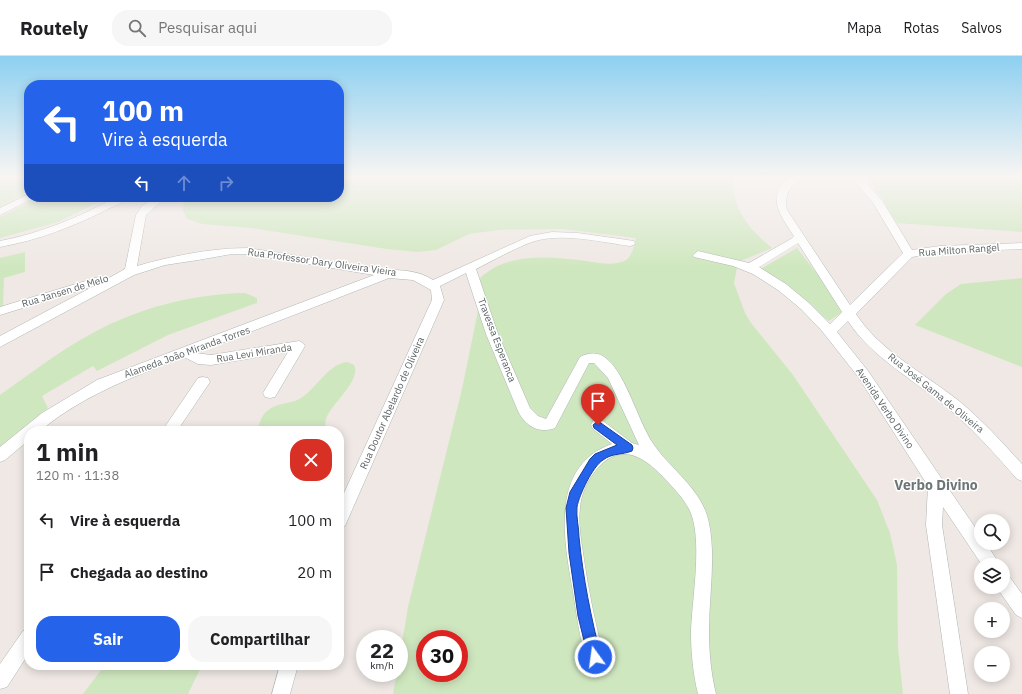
<!DOCTYPE html>
<html lang="pt">
<head>
<meta charset="utf-8">
<style>
	body { margin:0; font-family:"IBM Plex Sans",sans-serif; background:#f6f6f6; color:#202124; height:100vh; display:flex; flex-direction:column; font-size:15px; white-space:nowrap }
	* { box-sizing:border-box; margin:0 }
	p { font-size:13px; color:#757577 }
	.icon { flex:none; width:22px; height:22px; fill:none; stroke:currentColor; stroke-width:2; stroke-linecap:round; stroke-linejoin:round }
	.map { position:relative; flex:1; overflow:hidden }
	.sheet { position:absolute; left:24px; top:370px; width:320px; height:244px; display:flex; flex-direction:column; background:#fff; border-radius:16px; box-shadow:0 2px 10px #0003 }
	.sheet>* { flex:none }
	.banner { position:absolute; left:24px; top:24px; width:320px; height:122px; border-radius:16px; box-shadow:0 2px 10px #0003; background:#2563eb; color:#fff; overflow:hidden }
	.controls { position:absolute; left:974px; top:458px; display:grid; gap:8px }
	.controls a { display:grid; place-items:center; width:36px; height:36px; border-radius:50%; background:#fff; box-shadow:0 2px 10px #0003; font-size:20px }
	.speed { position:absolute; left:356px; top:574px; display:flex; gap:8px; font-size:20px; font-weight:700; text-align:center }
	.speed>* { display:grid; place-content:center; width:52px; height:52px; border-radius:50%; background:#fff; box-shadow:0 2px 10px #0003; line-height:1 }
	.speed small { font-size:10px; font-weight:400 }
	.speed .limit { border:6px solid #d22; background:#fff; color:#111 }
	.pin { position:absolute; display:grid; place-items:center; width:34px; height:34px; color:#fff; margin:-41px -17px; border-radius:50% 50% 50% 0; rotate:-45deg; box-shadow:0 0 4px #0007 }
	.pin .icon { rotate:45deg }
	.me { position:absolute; width:44px; margin:-22px; rotate:346deg; stroke-linejoin:round; filter:drop-shadow(0 0 3px #0008) }
	.turn { display:flex; align-items:center; gap:14px; height:84px; padding:0 12px; font-size:18px }
	.turn .icon { width:52px; height:52px; stroke-width:2.5 }
	.turn b { display:block; font-size:28px; line-height:34px }
	.lanes { display:flex; align-items:center; height:38px; padding:0 12px; background:#0003; justify-content:center; gap:20px; direction:ltr }
	.lanes .off { opacity:.35 }
	.round { display:grid; place-items:center; flex:none; width:42px; height:42px; border-radius:16px; background:#f6f6f6 }
	.summary { display:flex; align-items:center; justify-content:space-between; height:68px; padding:0 12px }
	h1 { font-size:24px; font-weight:700; line-height:30px }
	.action { display:flex; gap:8px; margin-top:auto; padding:8px 12px }
	.action a { flex:1; height:46px; border-radius:16px; background:#2563eb; color:#fff; font-size:16px; font-weight:700; line-height:46px; text-align:center }
	.action a+a { background:#f6f6f6; color:#202124 }
	ul { padding:0; list-style:none }
	li { display:flex; align-items:center; gap:12px; height:52px; padding:0 12px }
	li div { flex:1 }
	li b { display:block; font-size:15px }
	li em { font-style:normal }
	header { display:flex; align-items:center; gap:24px; box-sizing:border-box; height:56px; padding:0 20px; background:#fff; border-bottom:1px solid #e0e0e0 }
	header strong { font-size:19px }
	nav { display:flex; gap:22px; margin-inline-start:auto; font-size:14px }
	.search { width:280px; height:36px; background:#f6f6f6; display:flex; align-items:center; gap:10px; box-sizing:border-box; padding:0 14px; border-radius:16px; color:#757577; font-size:15px }
	.map>svg:first-child { display:block }
	.green { fill:#cfe7bf; fill-rule:evenodd }
	.lines { fill:none; stroke-linecap:round; stroke-linejoin:round }
	.minor-casing { stroke:#afb5b7; stroke-width:1 }
	.minor { fill:#fff; fill-rule:evenodd }
	.route { fill:#2563eb; stroke:#184099 }
	.labels { text-anchor:middle; dominant-baseline:central; stroke-width:3; stroke-linejoin:round; paint-order:stroke }
	.street-label { font-size:10px; fill:#5c6365; stroke:#fff }
	.district-label { font-size:14px; font-weight:bold; fill:#6d7677; stroke:#fff }
</style>
</head>
<body>
<header>
<strong>Routely</strong>
<div class="search"><svg class="icon" aria-label="search" viewBox="0 0 24 24"><circle cx="10" cy="10" r="6"/><path d="M15 15l6 6"/></svg>Pesquisar aqui</div>
<nav><a>Mapa</a><a>Rotas</a><a>Salvos</a></nav>
</header>
<div class="map">
<svg width="1022" height="638" viewBox="0 0 1022 638">
	<rect width="100%" height="100%" fill="#efe8e4"/>
	<g class="green">
		<polygon points="0,121 29,121 29,135 0,150"/>
		<path d="M339,121h395c-3,32 15,52 38,71l-34,14 -4,21 11,30 6,10 42,52 84,125 13,33 7,32 1,82 5,47h-510l4,-21h2v-12l9,-54 54,-218 17,-83v-27c29,-28 72,-22 108,-18 11,2 26,5 37,0 8,-3 10,-15 12,-23l-73,-9 -64,1 -30,4 -33,16 -19,2 -30,-3 -136,-21 -49,-4 -15,-5 -4,-8 1,-14h155zM425,583h34v34h-34z"/>
		<polygon points="868,121 1022,121 1022,176 897,167"/>
		<polygon points="40,141 109,141 58,166 0,182 0,161"/>
		<polygon points="797,192 845,254 829,265 759,214"/>
		<polygon points="25,196 25,216 4,222 3,251 0,252 0,202"/>
		<polygon points="1022,222 1022,311 915,269 946,238 961,228"/>
		<path d="M245,237l12,5v5l-89,32 -71,36 -4,-5 -51,30 6,12 -48,42v-55c30,-21 59,-44 91,-61 47,-26 101,-40 154,-41z"/>
		<path d="M347,306l7,3c8,15 -23,39 -28,54 -1,3 -1,8 -1,12h-67c1,-7 3,-15 9,-20 10,-9 23,-6 34,-13 16,-10 26,-33 46,-36z"/>
		<polygon points="105,609 202,609 188,638 83,638"/>
	</g>
	<g class="lines">
		<defs>
			<g id="minor">
				<path d="M790,121h11c-11,12 -17,15 -14,33l63,95 53,-52 -30,-50 -22,-26h11l21,25 29,48 28,-4 82,-3v6l-82,3 -28,5 -56,57c24,37 69,60 103,87 23,19 43,41 63,63v17l-5,-2c-22,-25 -43,-49 -68,-70 -32,-27 -78,-52 -101,-88l-11,11 31,39 113,165v7h5l14,22h-18l-39,-58 -1,18 26,169h-18l-24,-169 2,-39 -69,-108 -37,-47 -21,-22 -23,-19 -25,-16 -20,-8 -39,-9 -1,-2 5,-4 51,12 42,-24 3,-3c-14,-21 -29,-39 -4,-59zM798,187l44,69 -12,12 -21,-21 -23,-19 -27,-17z"/>
				<polygon points="29,138 29,141 34,141 32,143 0,159 0,152"/>
				<path d="M117,141h12c-5,6 -15,9 -21,12 -35,18 -70,31 -108,38v-6c42,-8 79,-24 117,-44z"/>
				<path d="M155,141h11l-20,18 -9,51c35,-10 74,-18 111,-18l140,22c15,0 32,1 45,10l97,-44 22,-4 26,1 56,8 1,2 -1,2 -4,1c-29,-4 -70,-14 -98,-4 -19,7 -38,18 -56,27l22,65 32,74 8,8 8,3 34,-62c9,-5 20,-5 28,3 18,16 30,60 44,82 18,28 50,46 57,81 7,35 0,72 0,108 0,22 2,42 7,63h-18c-5,-21 -7,-41 -7,-63 1,-32 12,-91 -1,-120 -5,-11 -14,-20 -22,-29 -21,-23 -46,-43 -72,-12 -9,11 -15,24 -16,38 -2,15 1,31 3,45 5,35 12,70 21,104l-3,6 -6,3 -6,-3c-10,-22 -12,-48 -16,-71 -9,-51 -24,-126 39,-148l-19,-15 -2,-4 2,-4 5,-2 5,2 29,22 7,2 -31,-67 -14,-15h-5l-34,65c-16,6 -30,-2 -37,-17l-32,-77 -20,-61 -26,13 4,14 -99,226 -6,2v-24l93,-204 -1,-10 -18,-10 -24,-2 -193,75 15,2 88,-14 4,2 2,3 -30,51 -5,1 -5,-1 -2,-4 25,-41 -77,13 -13,-1 -14,-7c-51,20 -101,38 -144,74h-11v9l-24,20 -5,2v-15l42,-34 55,-33 277,-105 -126,-21h-16l-34,6 -33,5 -31,10 -134,72v-11l94,-50 -94,29v-8l102,-31 5,3 18,-10 11,-54 6,-9z"/>
				<polygon points="203,321 208,322 210,326 177,375 162,375 198,322"/>
				<polygon points="1003,518 1009,520 1022,538 1022,562 1016,559 997,532 1003,531"/>
				<polygon points="29,572 29,597 7,631 0,633 0,608 23,575"/>
				<polygon points="280,609 298,609 290,638 272,638"/>
			</g>
		</defs>
		<use href="#minor" class="minor-casing"/>
		<use href="#minor" class="minor"/>
	</g>
	<linearGradient id="sky" x2="0" y2="1"><stop stop-color="#8dd0f1"/><stop offset="0.57" stop-color="#f8f5f3"/><stop offset="1" stop-color="#f8f5f3" stop-opacity="0"/></linearGradient>
	<rect width="1022" height="211" fill="url(#sky)"/>
	<path class="route" d="M598,365l34,24 1,3 -1,3c-10,4 -20,2 -29,9 -10,6 -24,35 -26,47 -1,10 2,21 2,30 4,41 12,80 22,120l-2,4 -4,2 -5,-2 -2,-4 -10,-41 -9,-63 -3,-45 4,-16 20,-33 5,-5 22,-9 -23,-17 -1,-3z"/>
	<g class="labels">
		<g class="street-label">
			<text transform="translate(959 194) rotate(-4)">Rua Milton Rangel</text>
			<text transform="translate(322 206) rotate(8)">Rua Professor Dary Oliveira Vieira</text>
			<text transform="translate(65 235) rotate(-17)">Rua Jansen de Melo</text>
			<text transform="translate(497 284) rotate(69)">Travessa Esperanca</text>
			<text transform="translate(187 296) rotate(-20)">Alameda João Miranda Torres</text>
			<text transform="translate(254 297) rotate(-9)">Rua Levi Miranda</text>
			<text transform="translate(936 337) rotate(39)">Rua José Gama de Oliveira</text>
			<text transform="translate(392 347) rotate(-66)">Rua Doutor Abelardo de Oliveira</text>
			<text transform="translate(885 352) rotate(56)">Avenida Verbo Divino</text>
		</g>
		<g class="district-label">
			<text x="936" y="429">Verbo Divino</text>
		</g>
	</g>
</svg>
<div class="controls">
<a><svg class="icon" aria-label="search" viewBox="0 0 24 24"><circle cx="10" cy="10" r="6"/><path d="M15 15l6 6"/></svg></a>
<a><svg class="icon" aria-label="layers" viewBox="0 0 24 24"><path d="M12 4l9 5-9 5-9-5zM3 14l9 5 9-5"/></svg></a>
<a>+</a>
<a>−</a>
</div>
<div class="speed"><div>22<small>km/h</small></div><div class="limit">30</div></div>
<div class="pin" style="left:598px;top:369px;background:#d93025"><svg class="icon" aria-label="arrive" viewBox="0 0 24 24"><path d="M6 21V4h12l-3 4 3 4H6"/></svg></div>
<svg class="me" style="left:595px;top:601px" viewBox="-20 -20 40 40"><circle r="17" fill="#2563eb" stroke="#fff" stroke-width="3"/><path d="M0-11L8 9 0 5-8 9z" fill="#fff"/></svg>
<div class="banner">
<div class="turn"><svg class="icon" aria-label="left" viewBox="0 0 24 24"><path d="M17 20v-9H6M10 6l-5 5 5 5"/></svg><div><b>100 m</b>Vire à esquerda</div></div>
<div class="lanes"><svg class="icon" aria-label="left" viewBox="0 0 24 24"><path d="M17 20v-9H6M10 6l-5 5 5 5"/></svg><svg class="icon off" aria-label="ahead" viewBox="0 0 24 24"><path d="M12 20V5M6 11l6-6 6 6"/></svg><svg class="icon off" aria-label="right" viewBox="0 0 24 24"><path d="M7 20v-9h11M14 6l5 5-5 5"/></svg></div>
</div>
<section class="sheet">
<div class="summary"><div><h1>1 min</h1><p>120 m · 11:38</p></div><a class="round" style="background:#d93025;color:#fff"><svg class="icon" aria-label="close" viewBox="0 0 24 24"><path d="M6 6l12 12M18 6L6 18"/></svg></a></div>
<ul>
<li><svg class="icon" aria-label="left" viewBox="0 0 24 24"><path d="M17 20v-9H6M10 6l-5 5 5 5"/></svg><div><b>Vire à esquerda</b></div><em>100 m</em></li>
<li><svg class="icon" aria-label="arrive" viewBox="0 0 24 24"><path d="M6 21V4h12l-3 4 3 4H6"/></svg><div><b>Chegada ao destino</b></div><em>20 m</em></li>
</ul>
<div class="action"><a>Sair</a><a>Compartilhar</a></div>
</section>
</div>
</body>
</html>
